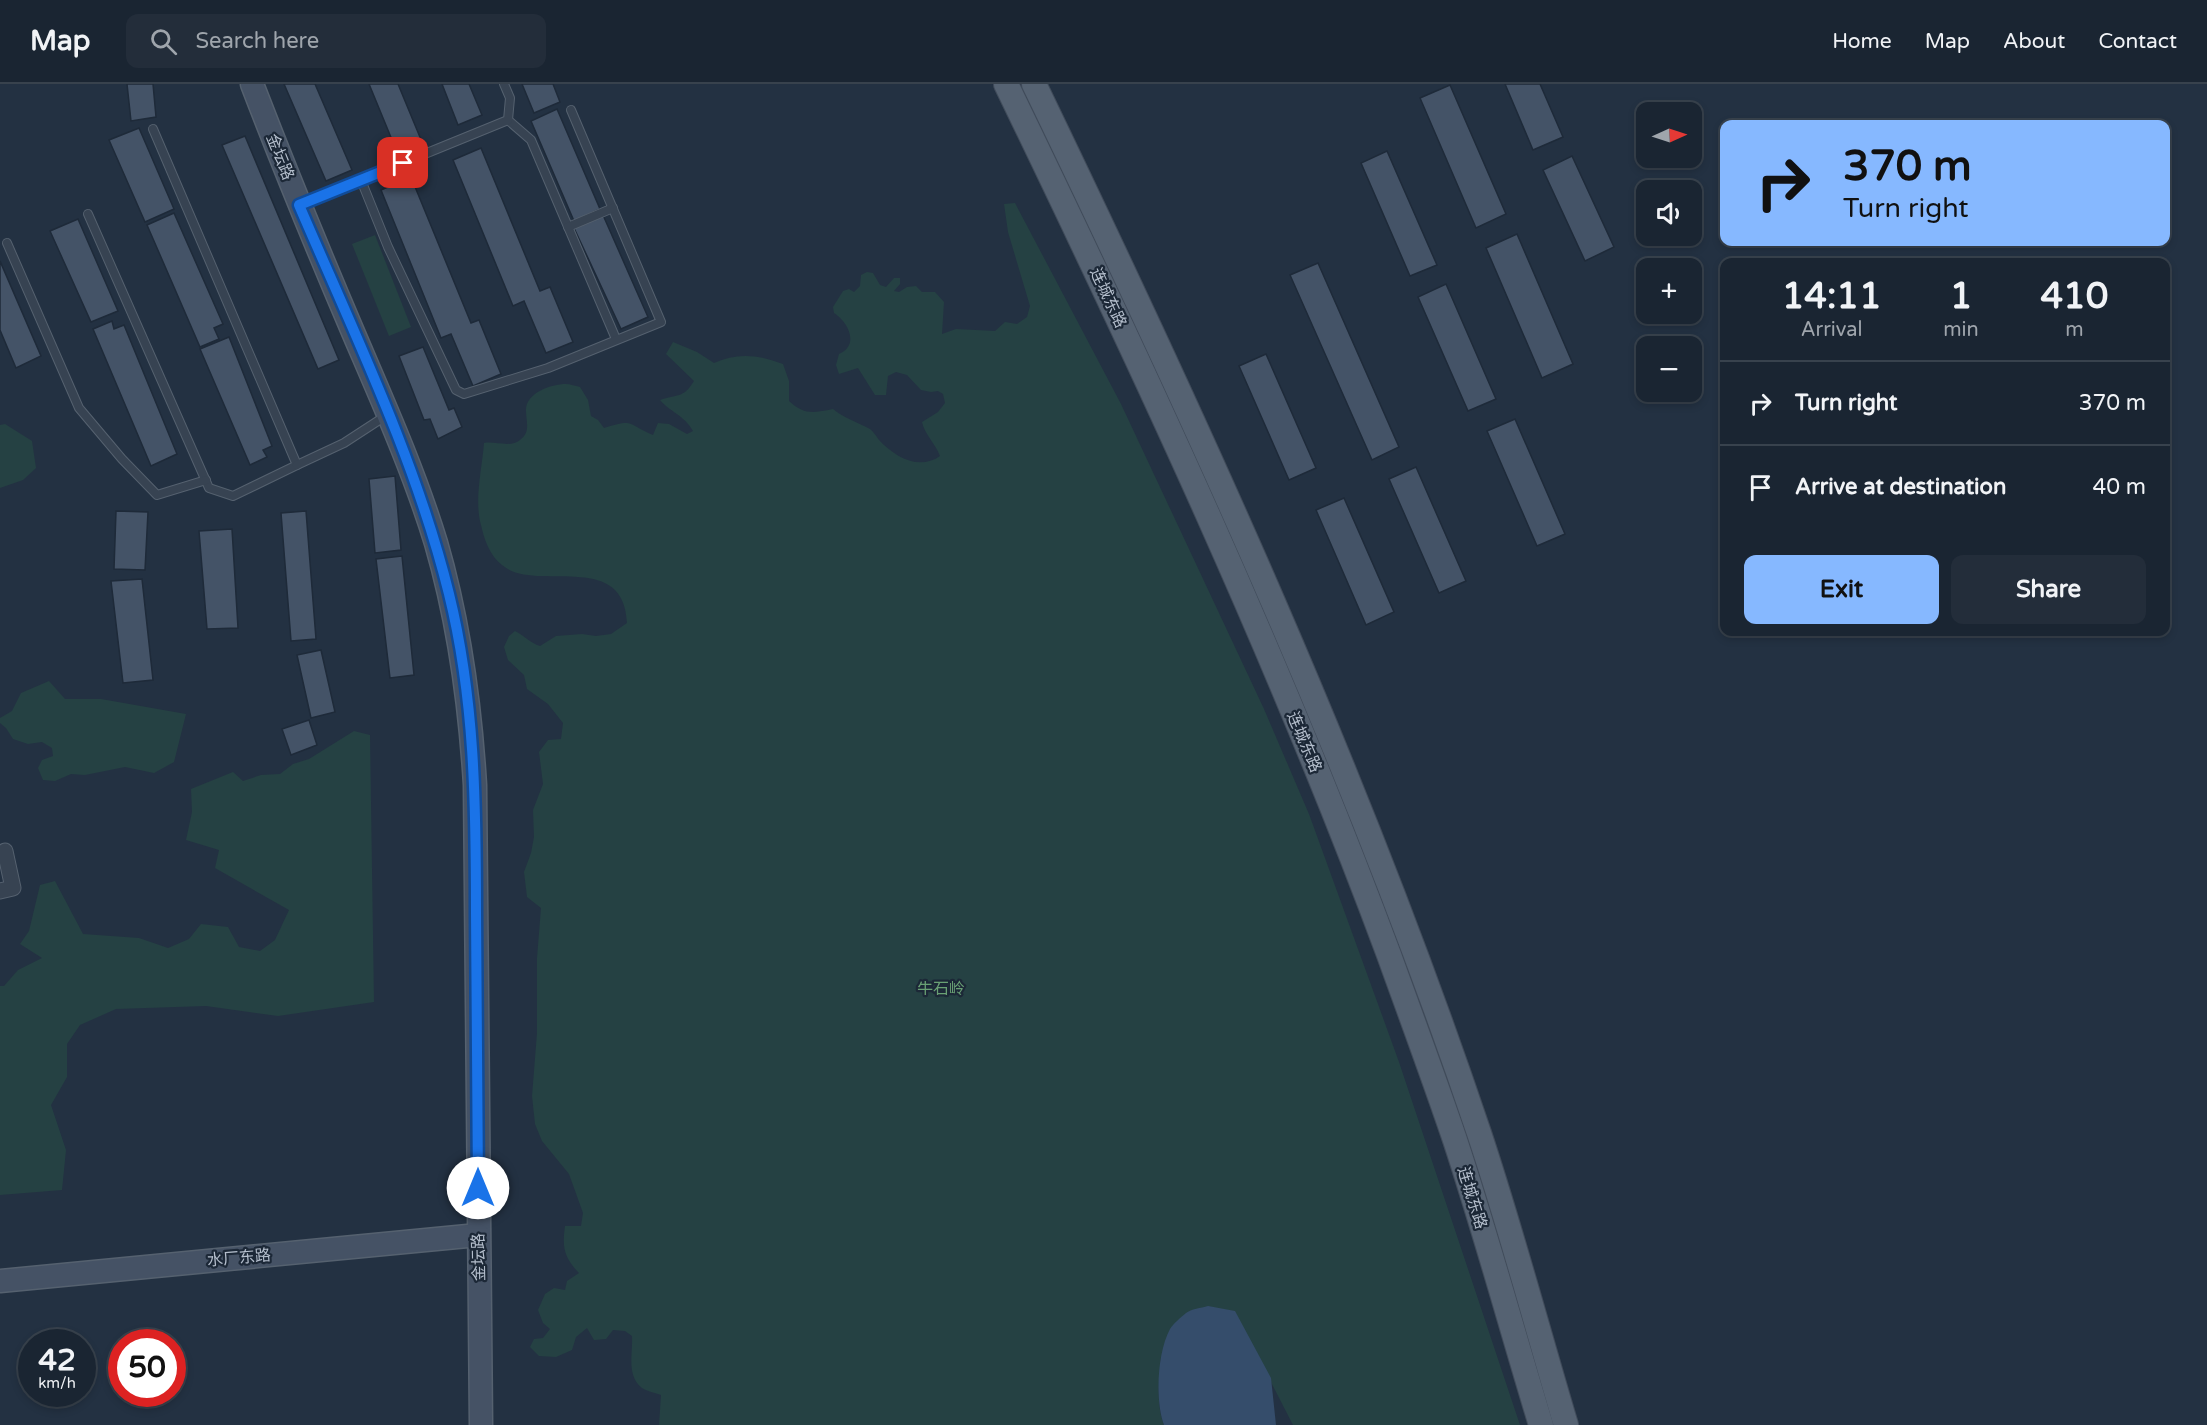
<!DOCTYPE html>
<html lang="en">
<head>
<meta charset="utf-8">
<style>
	body { margin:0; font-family:"Varela Round","Noto Sans SC",sans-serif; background:#232d3a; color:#f1f3f6; height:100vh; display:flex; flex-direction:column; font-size:22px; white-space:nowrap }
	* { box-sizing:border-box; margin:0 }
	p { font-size:20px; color:#9fa5ac }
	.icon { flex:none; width:33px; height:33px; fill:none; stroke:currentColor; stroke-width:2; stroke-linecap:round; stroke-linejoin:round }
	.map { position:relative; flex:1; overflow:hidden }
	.side { position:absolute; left:1720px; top:174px; width:450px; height:378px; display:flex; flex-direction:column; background:#1a2532; border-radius:12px; box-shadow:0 3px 9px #0003,0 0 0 2px #38424d }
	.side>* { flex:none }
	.banner { position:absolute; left:1720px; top:36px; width:450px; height:126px; border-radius:12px; box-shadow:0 3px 9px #0003,0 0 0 2px #38424d; background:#86b8ff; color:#111; overflow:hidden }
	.needle { width:39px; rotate:87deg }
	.tools { position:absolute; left:1636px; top:18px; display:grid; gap:12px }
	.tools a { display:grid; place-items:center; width:66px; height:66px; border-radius:12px; background:#1a2532; box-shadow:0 3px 9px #0003,0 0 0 2px #38424d; font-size:30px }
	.speed { position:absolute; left:18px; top:1245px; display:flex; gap:12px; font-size:30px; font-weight:700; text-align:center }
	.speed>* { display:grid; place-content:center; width:78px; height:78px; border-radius:50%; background:#1a2532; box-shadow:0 3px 9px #0003,0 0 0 2px #38424d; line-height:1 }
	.speed small { font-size:15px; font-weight:400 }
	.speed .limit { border:9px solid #d22; background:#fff; color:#111 }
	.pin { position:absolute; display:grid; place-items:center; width:51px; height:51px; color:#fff; margin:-26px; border-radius:12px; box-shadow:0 3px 9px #0006 }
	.me { position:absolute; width:66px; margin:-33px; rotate:0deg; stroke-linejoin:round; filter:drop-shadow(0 0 4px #0008) }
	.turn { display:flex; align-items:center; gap:21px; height:126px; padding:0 24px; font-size:27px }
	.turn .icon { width:78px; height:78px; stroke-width:2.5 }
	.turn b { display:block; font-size:42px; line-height:51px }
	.eta { display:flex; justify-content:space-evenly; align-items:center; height:102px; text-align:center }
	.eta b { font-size:36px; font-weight:700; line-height:42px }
	.button { display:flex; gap:12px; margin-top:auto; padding:12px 24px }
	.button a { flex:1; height:69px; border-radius:12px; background:#86b8ff; color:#111; font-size:24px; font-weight:700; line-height:69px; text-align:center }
	.button a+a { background:#232d3a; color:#f1f3f6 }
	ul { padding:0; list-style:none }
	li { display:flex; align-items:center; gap:18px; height:84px; padding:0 24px; border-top:2px solid #38424d }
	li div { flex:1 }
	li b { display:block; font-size:22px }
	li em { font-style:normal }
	header { display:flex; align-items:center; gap:36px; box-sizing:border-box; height:84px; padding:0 30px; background:#1a2532; border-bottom:2px solid #38424d }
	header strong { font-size:28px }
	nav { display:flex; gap:33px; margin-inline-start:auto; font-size:21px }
	.search { width:420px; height:54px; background:#232d3a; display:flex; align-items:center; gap:15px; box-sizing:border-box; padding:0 21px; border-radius:12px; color:#9fa5ac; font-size:22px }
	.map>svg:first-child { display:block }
	.green { fill:#254143 }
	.water { fill:#354d6b }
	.building { fill:#445367; stroke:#1e2a39; stroke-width:1.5 }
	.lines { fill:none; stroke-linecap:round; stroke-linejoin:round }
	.lane-casing { stroke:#55616f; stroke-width:10 }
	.street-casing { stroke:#55616f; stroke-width:17 }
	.secondary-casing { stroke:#55616f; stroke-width:25 }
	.primary-casing { stroke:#414c5b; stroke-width:26 }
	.lane { stroke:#374352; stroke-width:8 }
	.street { stroke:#374352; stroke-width:15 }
	.secondary { stroke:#455265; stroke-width:22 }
	.primary { stroke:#556272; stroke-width:24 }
	.route-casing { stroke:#114b97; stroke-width:15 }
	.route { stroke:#1a73e8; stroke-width:10 }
	.labels { text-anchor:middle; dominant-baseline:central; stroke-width:4.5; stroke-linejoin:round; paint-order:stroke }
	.street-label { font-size:16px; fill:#b4becc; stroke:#1c2837 }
	.park-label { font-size:16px; fill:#69a074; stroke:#1c2837 }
</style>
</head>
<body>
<header>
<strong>Map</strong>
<div class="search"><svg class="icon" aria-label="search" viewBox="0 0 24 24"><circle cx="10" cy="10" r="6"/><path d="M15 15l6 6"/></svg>Search here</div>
<nav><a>Home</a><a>Map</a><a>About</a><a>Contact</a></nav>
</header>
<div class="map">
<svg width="2207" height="1341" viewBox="0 0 2207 1341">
	<rect width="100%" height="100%" fill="#233142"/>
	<g class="green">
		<path d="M1015,119l106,201 143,305 45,105 90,248 121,363h-227l-37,-72 -95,4c-2,23 -5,47 3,68h-505l2,-30c-5,-2 -15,-4 -19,-7 -16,-13 -9,-34 -10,-52l-7,-5 -12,-1 -7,9 -12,1 -7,-12 -11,9 -4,13 -16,7 -17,-1 -9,-9 4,-8 9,-1 7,-9 -7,-6 -5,-13 7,-16 9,-6 11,2 2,-9 12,-8c-15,-16 -17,-25 -14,-47h16l2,-13 -14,-39 -27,-33 -7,-17 -3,-28 5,-63v-75l4,-50 -14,-11 -3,-25 7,-19 3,-16 -1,-27 10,-26 -4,-32 9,-12 13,-1 2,-16 -15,-19 -21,-15 -3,-14 -16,-15 -4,-13 5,-11 6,-5c10,5 15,12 25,15l16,-10 26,-2 14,2 15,-2 16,-11c-3,-75 -92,-29 -125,-58 -12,-9 -18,-26 -21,-40 -7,-25 1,-56 3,-82 11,-2 27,5 36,-3 11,-8 6,-18 6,-30 0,-17 25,-26 40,-26 4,0 9,2 14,3l8,13 3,16 7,4 6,8c31,-10 23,-4 49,7l5,-12 11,1 18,10 6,-3c-9,-16 -23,-19 -33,-31 17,-6 23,-1 34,-19l-28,-27 7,-12 24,10 17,11c23,-11 46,-8 69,1l6,17v20c15,14 24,12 44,8 11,9 24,13 37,20 4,3 6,7 9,11 16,17 40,31 61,16 -5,-13 -15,-21 -18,-34l16,-10 7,-9 -2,-9 -5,-3 -7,1 -10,-2 -14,-15 -11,-3 -8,4 -2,19h-11l-17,-27 -19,6 -3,-9 3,-11c21,-9 9,-32 -5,-41l-1,-6 10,-16 6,-2 5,3 6,-6 1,-11 6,-3 6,1 7,12 6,2 8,-9h6v6l-6,7 5,1 8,-5 9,-1 6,6h13l9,10 -2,32 14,-5 39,2 10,-9 12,2 10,-7 3,-11 -22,-74 -4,-28z"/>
		<polygon points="375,151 411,243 389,252 352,160"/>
		<polygon points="5,340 32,357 36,384 23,396 0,404 0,341"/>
		<polygon points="49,597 65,615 101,615 186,630 174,678 154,689 125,683 85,691 71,690 55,697 43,696 38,684 42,676 53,672 52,664 42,658 28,660 13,655 6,644 0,639 0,634 12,627 21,609"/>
		<polygon points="354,647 370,651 374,918 278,932 206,922 116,925 80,941 67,960 67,993 51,1021 66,1066 62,1106 0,1111 0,902 4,902 18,886 42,874 20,860 29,847 40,801 55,797 83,850 139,854 168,864 189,855 201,840 228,843 239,863 260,867 275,856 289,826 215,784 219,766 186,756 192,728 191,705 233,688 243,697 261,691 280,690 293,680 309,675"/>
	</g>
	<path class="water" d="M1208,1222l27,5 36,67 5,47h-112c-9,-24 -7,-72 6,-96 3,-5 11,-12 16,-16 5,-4 15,-5 22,-7z"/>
	<g class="building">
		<polygon points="127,0 153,0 156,33 131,37"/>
		<polygon points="284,0 315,0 352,86 326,97"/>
		<polygon points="369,0 398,0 422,58 397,68"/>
		<polygon points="442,0 469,0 482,31 458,41"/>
		<polygon points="522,0 553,0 560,18 534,29"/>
		<polygon points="1505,0 1540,0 1563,53 1533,66"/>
		<polygon points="1450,1 1506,130 1476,144 1420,14"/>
		<polygon points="557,25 600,125 574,137 531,37"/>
		<polygon points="139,44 174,125 145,138 109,56"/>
		<polygon points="245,52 339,276 318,285 222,61"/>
		<polygon points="481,64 540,207 550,203 573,258 546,269 524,217 513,222 453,76"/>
		<polygon points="1387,67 1437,181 1410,192 1361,79"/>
		<polygon points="1572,72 1614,163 1585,177 1543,86"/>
		<polygon points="411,93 471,239 479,236 501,290 473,302 451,250 441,254 381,106"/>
		<polygon points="174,129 223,240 214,244 219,255 200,263 147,141"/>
		<polygon points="603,131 648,233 621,245 574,144"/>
		<polygon points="78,135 118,227 91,238 50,147"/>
		<polygon points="1517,150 1573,280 1542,294 1486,164"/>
		<polygon points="0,177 41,272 16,284 0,246"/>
		<polygon points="1318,179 1399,363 1372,376 1290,191"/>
		<polygon points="1446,200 1496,315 1468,327 1418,213"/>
		<polygon points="112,237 114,245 124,241 177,370 151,382 93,245"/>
		<polygon points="229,253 272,362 263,366 267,373 250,381 200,265"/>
		<polygon points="423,263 449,326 454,324 462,343 438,355 430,335 424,336 399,272"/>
		<polygon points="1266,270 1316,384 1289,396 1239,282"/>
		<polygon points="1515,335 1565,450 1537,462 1487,347"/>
		<polygon points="1416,383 1466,497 1439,509 1389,395"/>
		<polygon points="395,392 401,466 375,469 369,395"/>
		<polygon points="1344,414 1394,528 1366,541 1316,426"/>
		<polygon points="116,427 148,428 145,486 114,485"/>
		<polygon points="306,427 316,555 291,557 281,429"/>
		<polygon points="232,445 238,544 207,545 199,447"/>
		<polygon points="402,472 414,591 390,594 376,475"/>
		<polygon points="142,495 153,596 123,599 111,497"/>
		<polygon points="321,566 335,628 311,634 297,571"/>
		<polygon points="309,636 317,661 291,671 282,645"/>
	</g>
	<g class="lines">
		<defs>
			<g id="lane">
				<polyline points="508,36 531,56 616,255"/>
				<polyline points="361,96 388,163 456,306 464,310 548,284 661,238 571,26"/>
				<polyline points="302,120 508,36 510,14 504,0"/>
				<polyline points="88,130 209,404 233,412 297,381 153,45"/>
				<polyline points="568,143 613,124"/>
				<polyline points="7,159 79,324 122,375 157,411 206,396"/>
				<polyline points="297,381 344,359 387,331"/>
			</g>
			<polyline id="street" points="0,807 13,804 5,767"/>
			<g id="secondary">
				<path d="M252,0c32,83 66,166 101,248 30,70 61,139 83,211 23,79 34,160 39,242l6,640"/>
				<polyline points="0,1197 478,1151"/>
			</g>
			<g id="primary">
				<path d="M1006,0c138,285 273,574 383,871 22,61 45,123 66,185 31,94 57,190 86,285"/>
				<path d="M1034,0c165,342 324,689 445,1049 32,96 58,195 87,292"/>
			</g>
		</defs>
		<use href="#lane" class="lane-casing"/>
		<use href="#street" class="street-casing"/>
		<use href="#secondary" class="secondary-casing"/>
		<use href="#primary" class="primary-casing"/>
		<use href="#lane" class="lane"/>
		<use href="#street" class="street"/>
		<use href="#secondary" class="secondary"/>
		<use href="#primary" class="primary"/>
	</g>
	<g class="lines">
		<defs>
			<path id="route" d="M403,79l-104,42c54,126 117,255 150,389 26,105 27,211 27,319 1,91 1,183 2,275"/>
		</defs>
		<use href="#route" class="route-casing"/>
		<use href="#route" class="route"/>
	</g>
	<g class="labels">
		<g class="street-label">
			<text transform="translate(280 73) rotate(68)">金坛路</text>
			<text transform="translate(1108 214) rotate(65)">连城东路</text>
			<text transform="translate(1304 658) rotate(67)">连城东路</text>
			<text transform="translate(1472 1114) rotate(73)">连城东路</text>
			<text transform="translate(479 1173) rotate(-91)">金坛路</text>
			<text transform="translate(239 1174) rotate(-5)">水厂东路</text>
		</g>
		<g class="park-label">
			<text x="941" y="905">牛石岭</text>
		</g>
	</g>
</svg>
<div class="tools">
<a><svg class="needle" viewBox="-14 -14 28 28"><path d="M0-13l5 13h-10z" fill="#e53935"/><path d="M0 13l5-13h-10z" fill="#9fa5ac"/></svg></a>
<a><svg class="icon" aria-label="sound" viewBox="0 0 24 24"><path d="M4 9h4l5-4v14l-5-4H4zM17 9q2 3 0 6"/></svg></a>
<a>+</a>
<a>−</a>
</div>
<div class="speed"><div>42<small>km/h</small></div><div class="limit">50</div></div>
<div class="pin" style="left:403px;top:79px;background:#d93025"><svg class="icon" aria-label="arrive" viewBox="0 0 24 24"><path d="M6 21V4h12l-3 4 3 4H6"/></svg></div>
<svg class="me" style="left:478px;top:1104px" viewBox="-20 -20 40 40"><circle r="19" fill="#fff"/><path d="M0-13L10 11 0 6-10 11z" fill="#1a73e8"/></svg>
<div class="banner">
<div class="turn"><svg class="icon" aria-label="right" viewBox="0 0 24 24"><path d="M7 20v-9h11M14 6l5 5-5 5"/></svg><div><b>370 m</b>Turn right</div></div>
</div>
<section class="side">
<div class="eta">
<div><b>14:11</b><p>Arrival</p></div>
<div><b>1</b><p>min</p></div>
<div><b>410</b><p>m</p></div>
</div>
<ul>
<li><svg class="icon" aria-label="right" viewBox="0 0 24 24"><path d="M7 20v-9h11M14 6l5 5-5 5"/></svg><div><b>Turn right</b></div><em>370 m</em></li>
<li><svg class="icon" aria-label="arrive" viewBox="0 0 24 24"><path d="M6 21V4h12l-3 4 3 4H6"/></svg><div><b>Arrive at destination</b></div><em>40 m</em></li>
</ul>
<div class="button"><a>Exit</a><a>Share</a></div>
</section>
</div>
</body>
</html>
